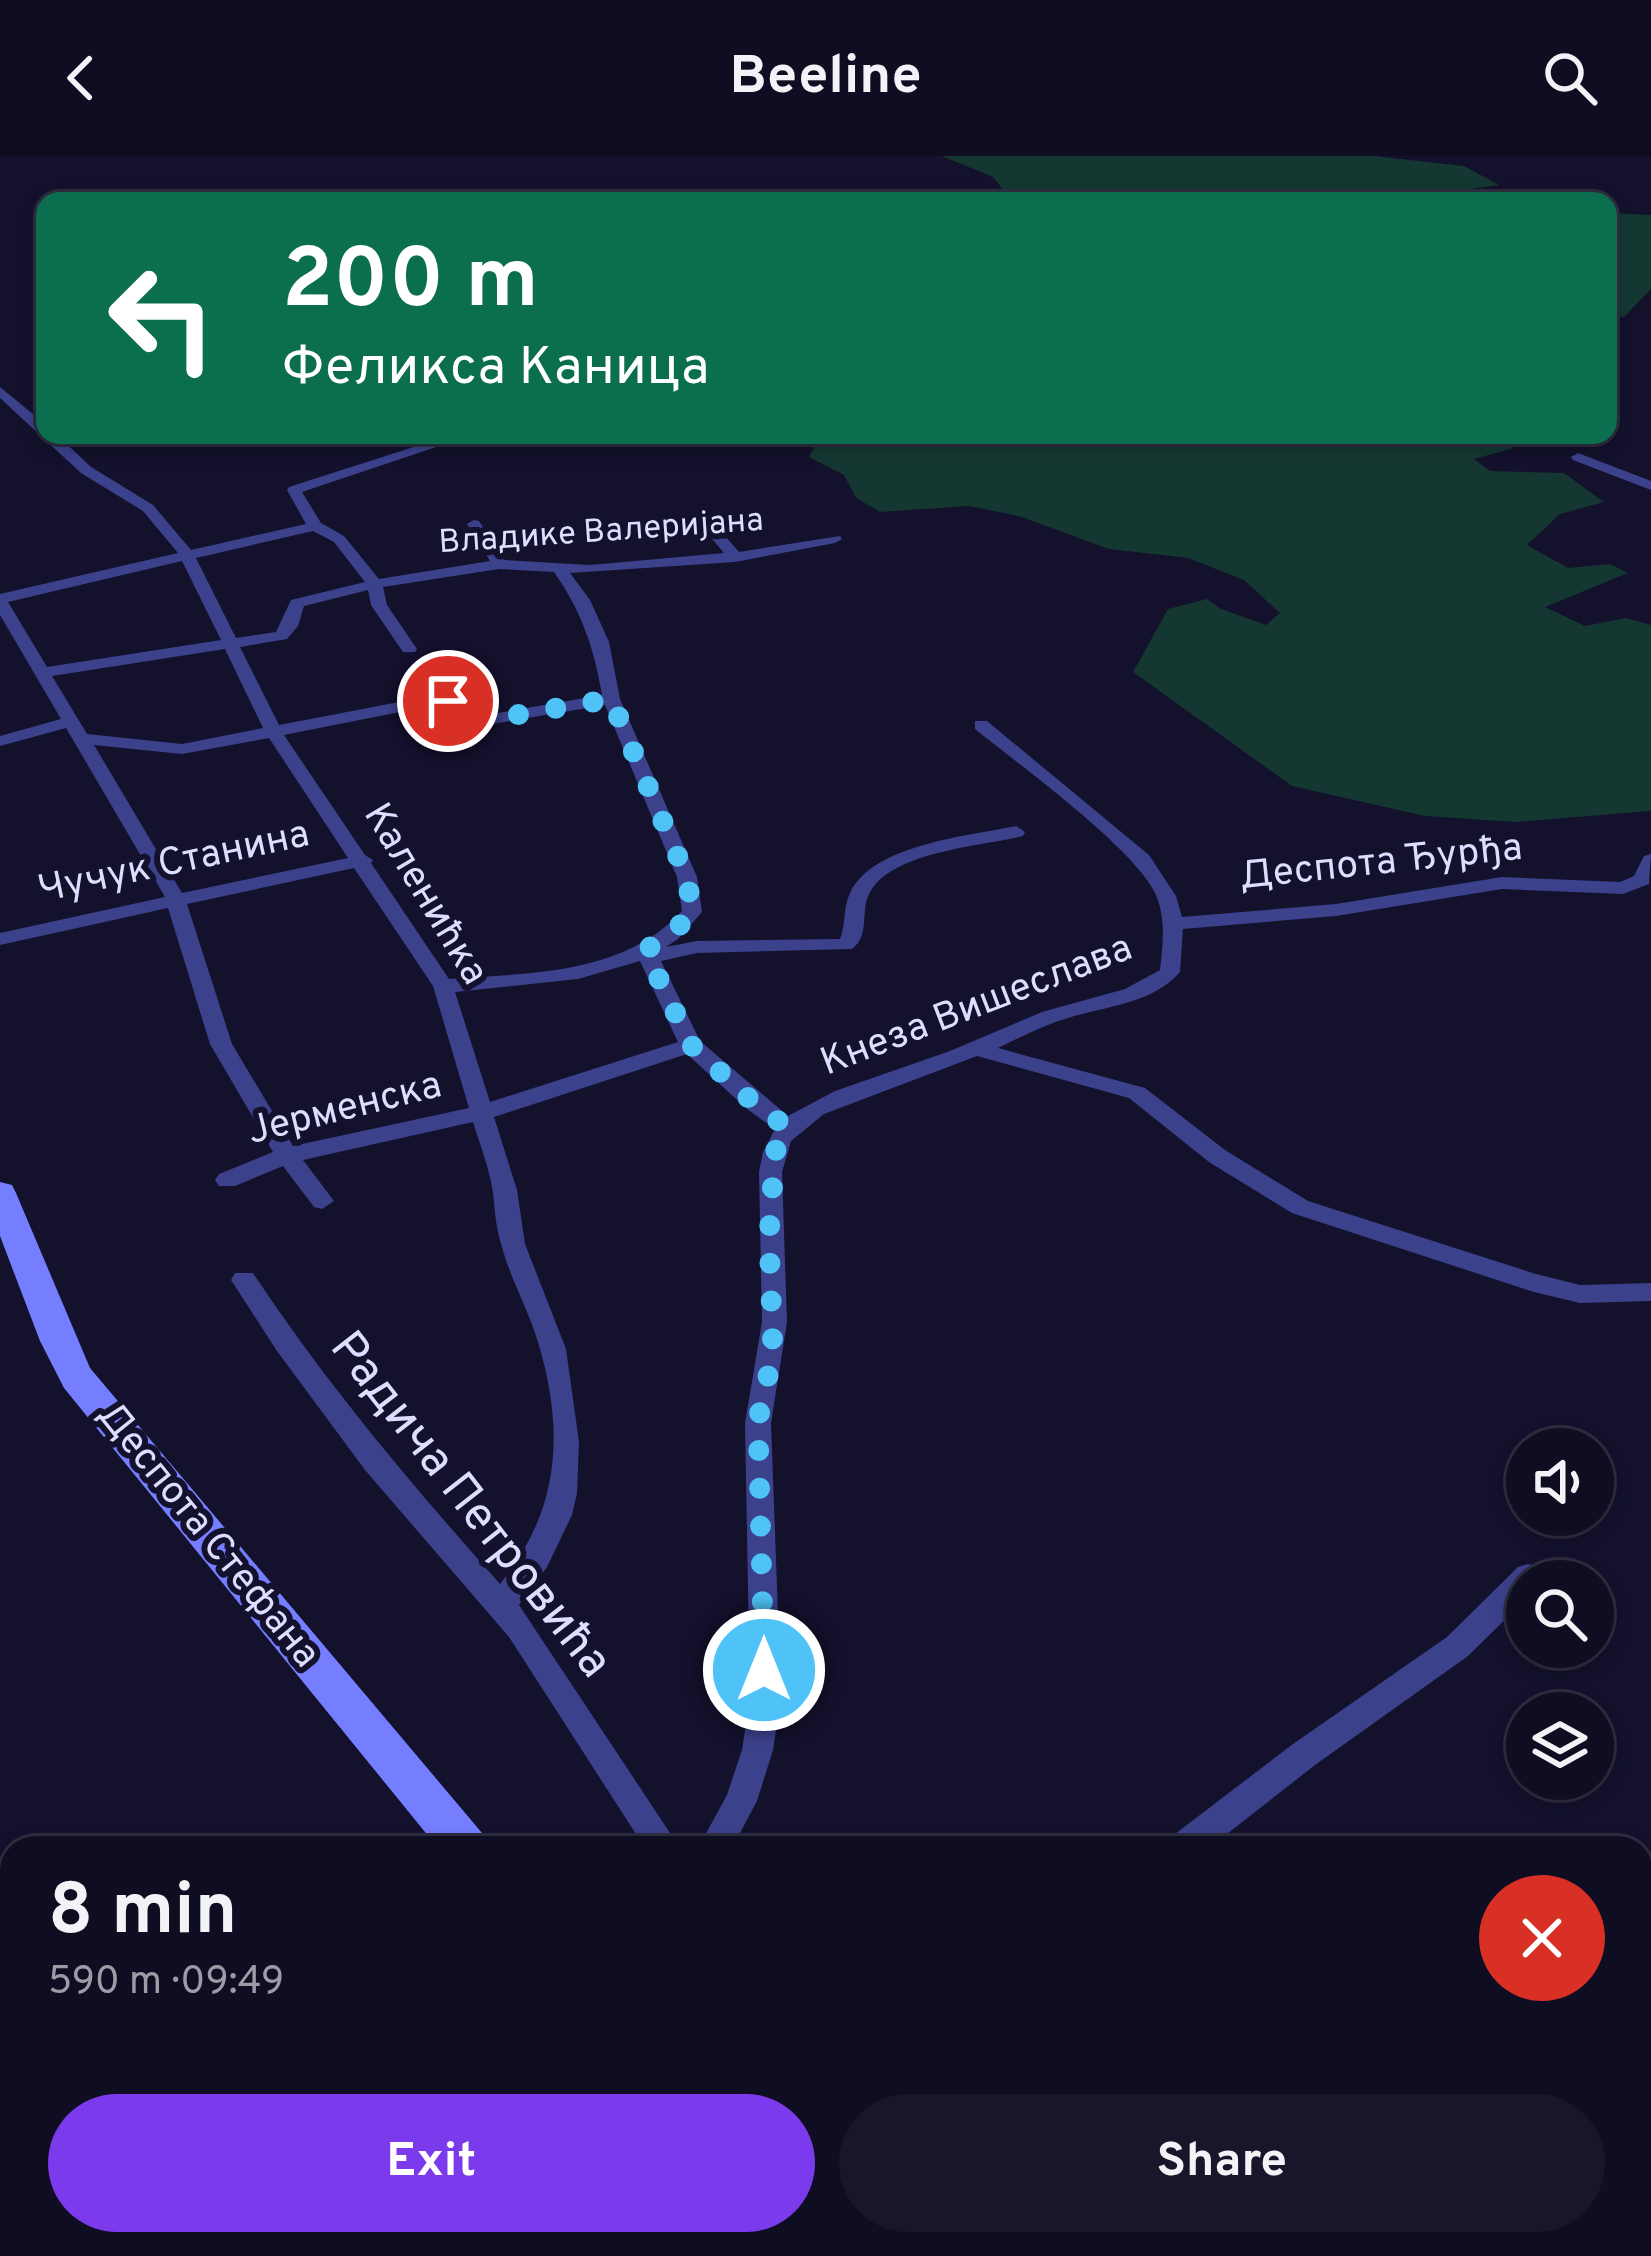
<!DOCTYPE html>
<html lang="en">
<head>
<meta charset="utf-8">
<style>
	body { margin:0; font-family:Overpass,sans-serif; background:#17162a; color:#f1f3f6; height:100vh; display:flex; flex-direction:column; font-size:45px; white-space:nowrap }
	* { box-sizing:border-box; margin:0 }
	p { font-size:39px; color:#9b9ca5 }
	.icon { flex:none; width:66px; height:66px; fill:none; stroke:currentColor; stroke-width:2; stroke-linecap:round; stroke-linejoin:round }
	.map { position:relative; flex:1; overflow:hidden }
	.details { position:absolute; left:0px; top:1680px; width:1653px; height:420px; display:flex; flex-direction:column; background:#0e0d21; border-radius:36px 36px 0 0; box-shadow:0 6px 18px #0003,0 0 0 3px #2e2d3f }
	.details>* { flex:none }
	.hud { position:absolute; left:36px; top:36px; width:1581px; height:252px; border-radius:24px; box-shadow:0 6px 18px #0003,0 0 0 3px #2e2d3f; background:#0b6e4f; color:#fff; overflow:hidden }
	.buttons { position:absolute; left:1506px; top:1272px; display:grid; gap:24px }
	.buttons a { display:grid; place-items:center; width:108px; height:108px; border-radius:50%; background:#0e0d21; box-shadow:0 6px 18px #0003,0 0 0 3px #2e2d3f; font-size:60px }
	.pin { position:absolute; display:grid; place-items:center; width:102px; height:102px; color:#fff; margin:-51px; border:6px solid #fff; border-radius:50%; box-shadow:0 3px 12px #0007 }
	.me { position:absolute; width:132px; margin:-66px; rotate:0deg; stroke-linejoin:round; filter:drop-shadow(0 0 9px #0008) }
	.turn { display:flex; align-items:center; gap:42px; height:252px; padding:0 48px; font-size:54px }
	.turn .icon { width:156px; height:156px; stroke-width:2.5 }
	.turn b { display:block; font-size:84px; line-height:102px }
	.round { display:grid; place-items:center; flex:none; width:126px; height:126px; border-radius:63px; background:#17162a }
	.summary { display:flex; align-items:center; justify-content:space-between; height:204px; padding:0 48px }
	h1 { font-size:72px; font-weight:700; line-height:90px }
	.cta { display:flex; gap:24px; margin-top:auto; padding:24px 48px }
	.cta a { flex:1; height:138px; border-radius:72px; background:#7c3aed; color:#fff; font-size:48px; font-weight:700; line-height:138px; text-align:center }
	.cta a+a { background:#17162a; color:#f1f3f6 }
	header { display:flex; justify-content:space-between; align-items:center; height:156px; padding:0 48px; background:#0e0d21; font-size:54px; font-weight:700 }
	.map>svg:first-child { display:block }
	.green { fill:#143732 }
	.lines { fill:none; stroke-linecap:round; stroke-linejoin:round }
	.minor { fill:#3c418c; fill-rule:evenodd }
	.secondary { fill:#747eff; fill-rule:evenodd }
	.route { stroke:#4fc3f7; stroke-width:21; stroke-dasharray:0 37.8 }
	.labels { text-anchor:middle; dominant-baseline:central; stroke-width:12; stroke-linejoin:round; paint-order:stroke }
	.far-street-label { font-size:33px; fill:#ddf; stroke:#13112c }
	.street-label { font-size:39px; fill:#ddf; stroke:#13112c }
	.near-street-label { font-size:48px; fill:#ddf; stroke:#13112c }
</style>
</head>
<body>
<header><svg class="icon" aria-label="back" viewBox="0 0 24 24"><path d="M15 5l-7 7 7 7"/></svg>Beeline<svg class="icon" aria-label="search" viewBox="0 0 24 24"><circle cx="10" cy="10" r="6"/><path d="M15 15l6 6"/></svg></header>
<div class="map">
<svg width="1651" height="2100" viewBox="0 0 1651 2100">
	<rect width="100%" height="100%" fill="#13112c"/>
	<g class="green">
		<polygon points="942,0 1374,0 1464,10 1499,29 1436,38 1435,45 1012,45 993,21"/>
		<polygon points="1608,57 1651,59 1651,133 1624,161 1608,160"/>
		<polygon points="820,279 1481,279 1514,292 1474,303 1490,315 1564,317 1604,346 1560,358 1527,389 1568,412 1610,408 1628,417 1545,451 1585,470 1626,462 1651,469 1651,655 1516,666 1425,660 1292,630 1133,516 1168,453 1207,443 1221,453 1266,469 1280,457 1244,424 1188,402 1109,393 1019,360 969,350 880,356 856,342 844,319 809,301"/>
	</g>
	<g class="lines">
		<g class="minor">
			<path d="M0,231l45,37v11h12l34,32 62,38 38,45 115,-26 -19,-34 2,-3 162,-52h21l-170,57 19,31 23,13 35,43 111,-18 -23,-37 7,-4 5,1 25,39 86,5 134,-12 -22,-26 -18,-4 -2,-3 7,-4 23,5 27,31 101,-16 2,3 -7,4 -100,19 -165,11 20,27 19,42 11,57 77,178 5,35 -24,27 -12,8 31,-6 143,-2c6,-14 3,-32 10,-46 23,-49 119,-57 166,-67l9,6 -2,4c-41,10 -126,15 -151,53 -14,19 0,45 -20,60l-155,4 -36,8 39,80 88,75 47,-25 115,-40 92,-39 83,-23 35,-19c3,-26 6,-51 -4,-75 -19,-45 -139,-132 -181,-166v-8h12l162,134 27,41 6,21 154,-13 166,-27 118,5 14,-6 10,-20 7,-2 -2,30 -26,10 -121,-5 -166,27 -153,13 -3,43c-28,32 -74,34 -112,46 -24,7 -47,19 -70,30l147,40 80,62 83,51 228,73 44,11 71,-2v18l-71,2 -46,-11 -242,-79 -83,-51 -80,-64 -152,-42 -153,58 -33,27 -9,31 5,150 -16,101 10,274 -8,53 -16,51 -25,47h-34l29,-53 15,-45 8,-53 -5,-274 17,-101 -3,-150 4,-20 12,-23 -28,-20 -60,-55 -193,63 23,73 8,54 41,105 13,93 -2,51 -5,22 -25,52 -28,38 161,243h-35l-136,-211 -144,-167 -88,-119 -46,-71 4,-7h18c74,112 159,212 247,311 60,-74 65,-152 38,-242 -10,-33 -27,-62 -36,-95 -6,-18 -7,-35 -9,-54 -3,-23 -13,-48 -20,-71l-170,38 31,41 -12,8 -8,-2 -31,-41 -48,20h-16l-4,-6 4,-6 54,-22 -63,-108 -42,-136 -168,37v-12l165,-36 -99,-169 -66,18v-10l61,-17 -61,-104v-21l178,-41 -35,-42 -62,-38 -81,-75zM313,375l21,11 31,40 -74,18 -15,32 -40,6 -40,-80zM182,405l39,79 -174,27 -39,-65zM499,413l55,3c28,40 40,76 48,123l-110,19 -48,-15 -24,-1 -141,27 -39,-78 47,-8 11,-13 6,-20 64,-16 3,15 32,47h12l2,-3 -30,-44 -4,-18zM225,493l38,79 -81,16 -95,-10 -35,-58zM605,549l72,172 5,34c-59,64 -152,62 -233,68l-78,-116 2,-3 -8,-5 -81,-120 136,-27 22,1 50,15zM269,582l79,120 -166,35 -88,-148 88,9zM354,712l79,118 36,122 -176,38 -61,-102 -45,-140zM640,805l38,81 -188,60 -35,-110 123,-13z"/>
			<polygon points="1578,297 1651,325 1651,334 1573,304 1571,301"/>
			<polygon points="1528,1408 1538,1411 1543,1420 1540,1425 1527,1425 1527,1442 1468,1500 1315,1609 1209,1692 1167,1692 1171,1681 1293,1588 1447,1481 1518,1411"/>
		</g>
		<g class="secondary">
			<polygon points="0,1026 12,1029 16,1037 90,1212 482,1677 489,1692 438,1692 64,1232 40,1185 0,1080"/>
			<polygon points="767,2088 825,2088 830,2100 772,2100"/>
		</g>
	</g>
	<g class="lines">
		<polyline class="route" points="448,545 476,562 492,563 611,543 687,722 692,756 671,779 645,794 691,889 755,948 788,972 775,996 769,1080 773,1198 758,1264 764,1514"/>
	</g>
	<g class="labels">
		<g class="far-street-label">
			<text transform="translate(601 377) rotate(-4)">Владике Валеријана</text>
		</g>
		<g class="street-label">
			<text transform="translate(174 708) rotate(-12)">Чучук Станина</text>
			<text transform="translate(1381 708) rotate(-6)">Деспота Ђурђа</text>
			<text transform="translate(424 739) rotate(59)">Каленићка</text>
			<text transform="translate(977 851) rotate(-21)">Кнеза Вишеслава</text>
			<text transform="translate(345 954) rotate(-14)">Јерменска</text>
			<text transform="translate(207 1380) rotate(51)">Деспота Стефана</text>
		</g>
		<g class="near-street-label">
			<text transform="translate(469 1350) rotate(52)">Радича Петровића</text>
		</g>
	</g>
</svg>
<div class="buttons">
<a><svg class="icon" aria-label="sound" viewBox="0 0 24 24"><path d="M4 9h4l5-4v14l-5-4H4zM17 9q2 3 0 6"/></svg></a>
<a><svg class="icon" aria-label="search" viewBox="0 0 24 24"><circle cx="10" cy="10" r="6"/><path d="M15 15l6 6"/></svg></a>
<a><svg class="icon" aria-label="layers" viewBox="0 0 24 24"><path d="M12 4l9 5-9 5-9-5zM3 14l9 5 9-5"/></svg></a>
</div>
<div class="pin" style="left:448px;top:545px;background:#d93025"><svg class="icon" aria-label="arrive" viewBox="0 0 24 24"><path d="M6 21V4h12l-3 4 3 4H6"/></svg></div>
<svg class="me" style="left:764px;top:1514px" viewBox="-20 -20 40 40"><circle r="17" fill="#4fc3f7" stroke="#fff" stroke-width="3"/><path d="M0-11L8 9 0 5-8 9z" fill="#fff"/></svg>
<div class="hud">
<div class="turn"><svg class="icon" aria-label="left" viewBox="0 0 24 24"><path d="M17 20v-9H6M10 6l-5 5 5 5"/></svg><div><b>200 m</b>Феликса Каница</div></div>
</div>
<section class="details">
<div class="summary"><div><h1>8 min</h1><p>590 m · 09:49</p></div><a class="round" style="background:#d93025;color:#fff"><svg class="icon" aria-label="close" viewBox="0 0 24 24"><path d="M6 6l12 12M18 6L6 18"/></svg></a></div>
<div class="cta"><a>Exit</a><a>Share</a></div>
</section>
</div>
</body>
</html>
